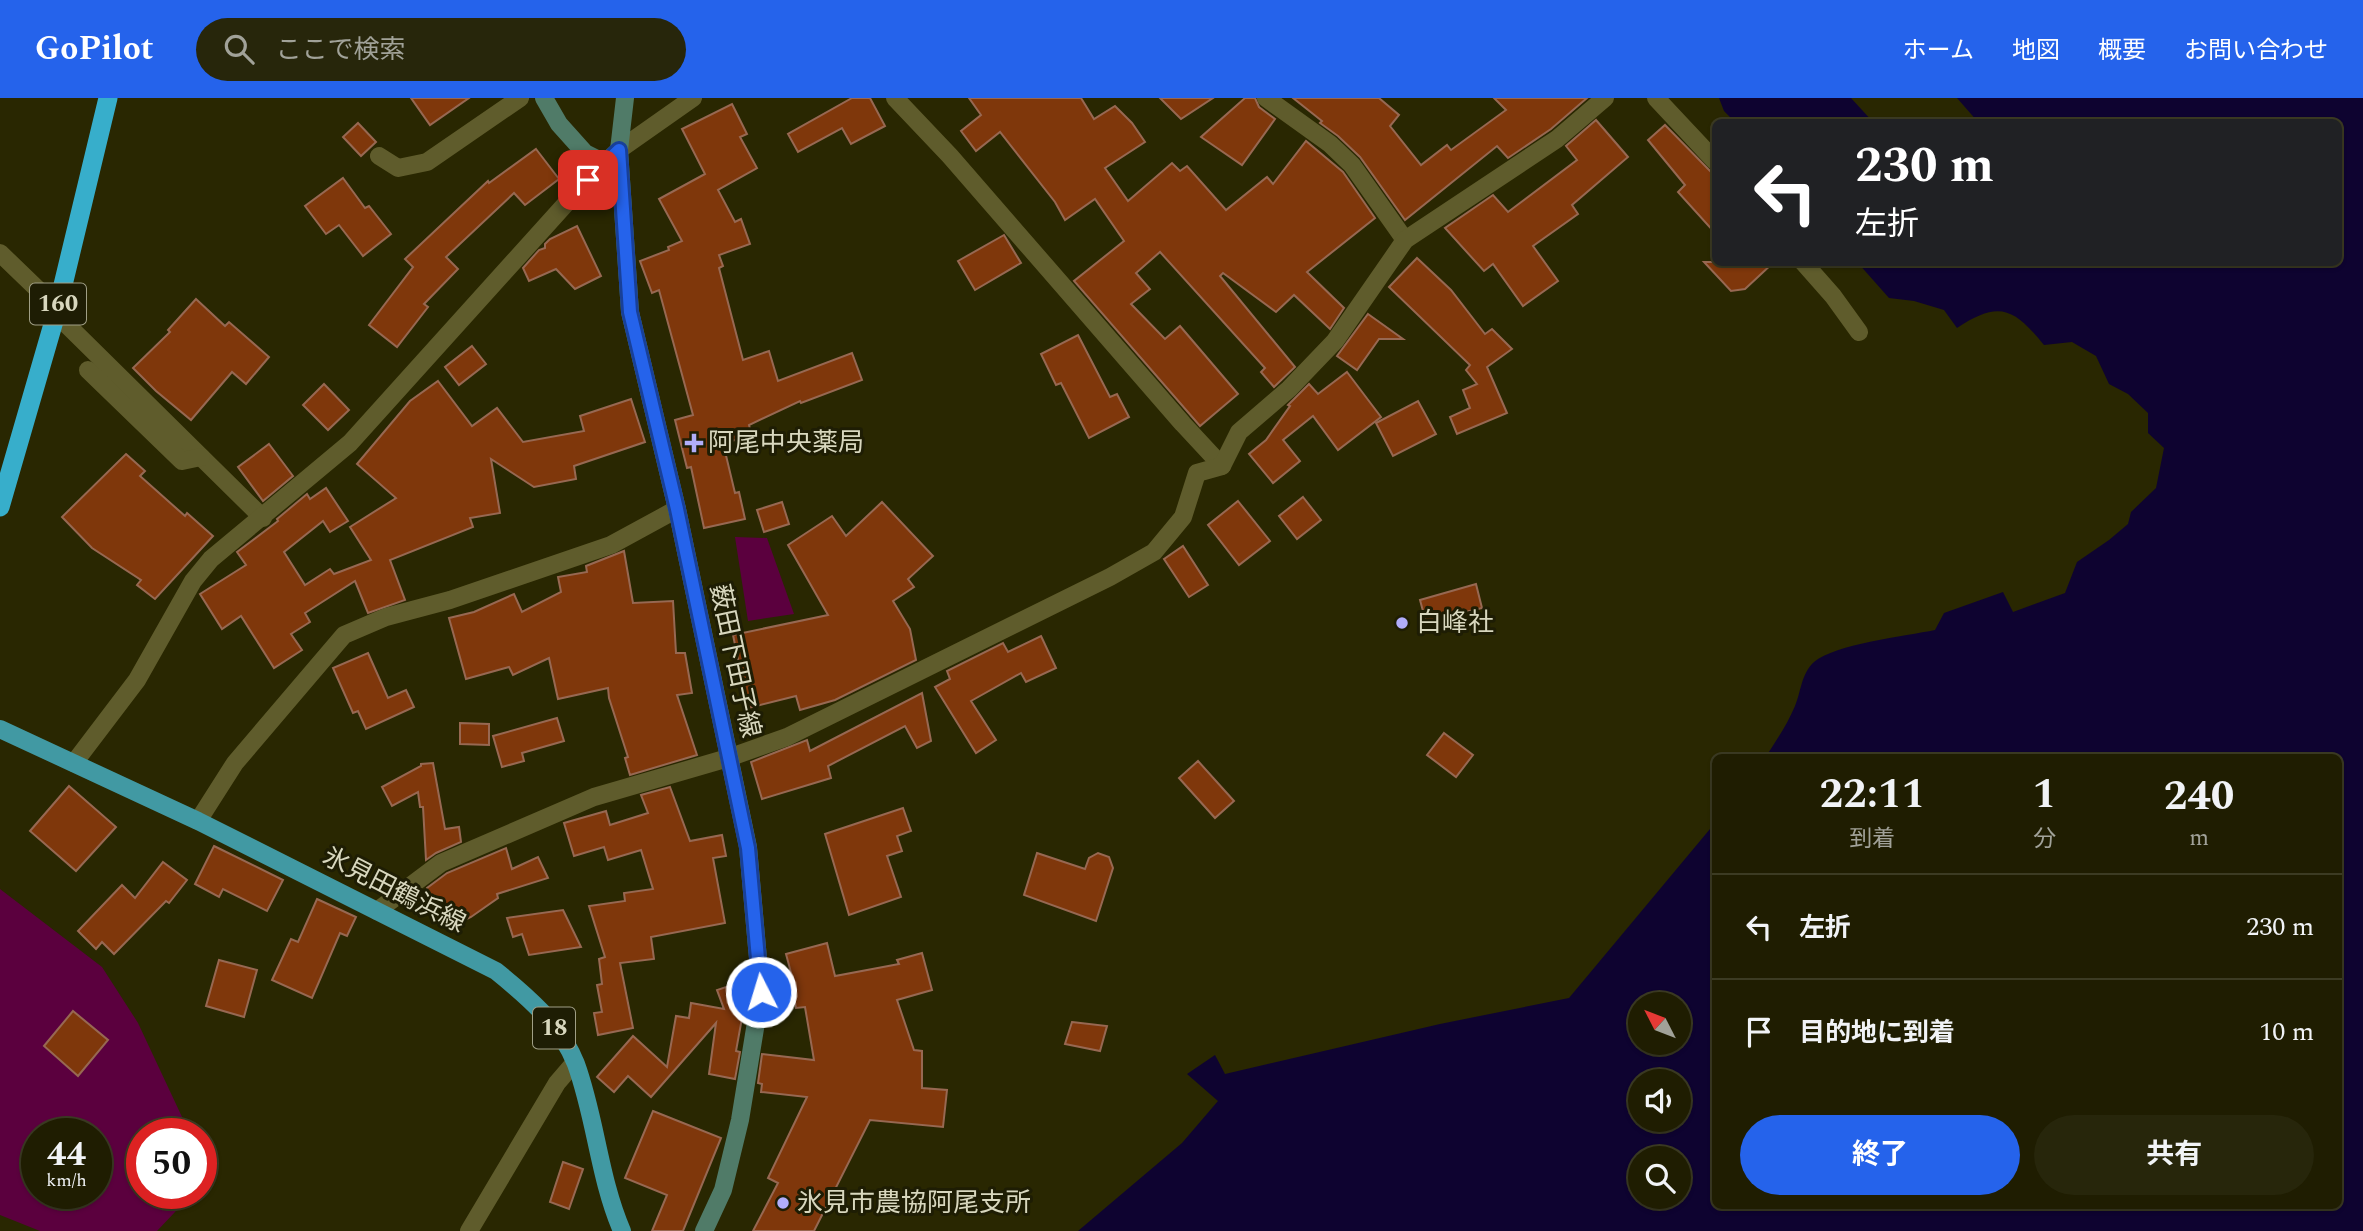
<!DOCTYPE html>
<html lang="ja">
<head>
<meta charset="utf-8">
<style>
	body { margin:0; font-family:Spectral,"Noto Sans JP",serif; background:#27260b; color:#f1f3f6; height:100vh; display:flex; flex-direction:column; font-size:26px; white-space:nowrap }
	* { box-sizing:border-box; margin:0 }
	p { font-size:23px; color:#a1a299 }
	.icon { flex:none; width:38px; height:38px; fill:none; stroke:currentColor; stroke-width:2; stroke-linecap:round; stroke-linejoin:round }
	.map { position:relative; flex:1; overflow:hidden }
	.details { position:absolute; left:1712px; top:656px; width:630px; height:455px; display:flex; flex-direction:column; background:#1f1d01; border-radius:10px; box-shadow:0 2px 5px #0004,0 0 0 2px #3c3b23 }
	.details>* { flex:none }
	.top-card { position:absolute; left:1712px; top:21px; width:630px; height:147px; border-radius:10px; box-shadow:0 2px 5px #0004,0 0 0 2px #3c3b23; background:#202124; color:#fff; overflow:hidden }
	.needle { width:46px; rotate:312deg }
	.fabs { position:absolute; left:1628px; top:894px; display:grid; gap:14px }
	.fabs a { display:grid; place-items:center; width:63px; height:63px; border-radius:50%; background:#1f1d01; box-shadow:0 2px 5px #0004,0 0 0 2px #3c3b23; font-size:35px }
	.speed { position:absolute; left:21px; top:1020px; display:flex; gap:14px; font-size:35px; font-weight:700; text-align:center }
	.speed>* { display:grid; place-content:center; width:91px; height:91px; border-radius:50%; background:#1f1d01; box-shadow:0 2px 5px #0004,0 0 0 2px #3c3b23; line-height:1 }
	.speed small { font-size:18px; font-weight:400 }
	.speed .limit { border:10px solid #d22; background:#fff; color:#111 }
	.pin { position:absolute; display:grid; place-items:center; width:60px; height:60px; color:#fff; margin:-30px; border-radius:14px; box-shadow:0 4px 10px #0006 }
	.me { position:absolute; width:77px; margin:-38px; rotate:355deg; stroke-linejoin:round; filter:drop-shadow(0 0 5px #0008) }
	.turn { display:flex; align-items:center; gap:24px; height:147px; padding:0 28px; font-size:32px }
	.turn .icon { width:91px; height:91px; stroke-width:2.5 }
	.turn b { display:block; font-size:49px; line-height:60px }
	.eta { display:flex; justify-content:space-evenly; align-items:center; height:119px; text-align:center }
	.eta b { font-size:42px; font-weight:700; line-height:49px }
	.button { display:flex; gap:14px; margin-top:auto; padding:14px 28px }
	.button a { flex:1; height:80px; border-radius:42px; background:#2563eb; color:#fff; font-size:28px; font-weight:700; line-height:80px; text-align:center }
	.button a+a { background:#27260b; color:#f1f3f6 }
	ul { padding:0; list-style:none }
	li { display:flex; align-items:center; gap:21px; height:105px; padding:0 28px; border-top:2px solid #3c3b23 }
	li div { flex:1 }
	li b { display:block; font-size:26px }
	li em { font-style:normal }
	header { display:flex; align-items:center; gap:42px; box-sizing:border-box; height:98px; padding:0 35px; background:#2563eb; color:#fff }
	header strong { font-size:33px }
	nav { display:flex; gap:38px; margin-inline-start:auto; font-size:24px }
	.search { width:490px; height:63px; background:#27260b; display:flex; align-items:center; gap:18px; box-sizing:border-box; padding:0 24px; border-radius:38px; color:#a1a299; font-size:26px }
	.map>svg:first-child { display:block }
	.green { fill:#5b003e; fill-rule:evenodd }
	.water { fill:#0e0330; fill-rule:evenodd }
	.pier { fill:#292701 }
	.building { fill:#7f370b; stroke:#976852; stroke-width:2 }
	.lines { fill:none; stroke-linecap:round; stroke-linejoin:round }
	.minor { stroke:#5f5c2c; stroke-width:18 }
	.secondary { stroke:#507b68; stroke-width:18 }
	.primary { stroke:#4199a3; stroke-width:18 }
	.trunk { stroke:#37aecb; stroke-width:19 }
	.route-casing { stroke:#184099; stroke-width:18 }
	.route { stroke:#2563eb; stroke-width:12 }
	.poi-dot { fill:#b1adfa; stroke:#1e1d04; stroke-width:2.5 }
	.labels { text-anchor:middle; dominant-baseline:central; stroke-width:6; stroke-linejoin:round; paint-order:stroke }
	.shield { fill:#1e1d04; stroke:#a09f86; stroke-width:2 }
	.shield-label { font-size:24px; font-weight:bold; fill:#d8d7be }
	.poi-label { font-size:26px; fill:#d8d7be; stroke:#1e1d04; text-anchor:start }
	.street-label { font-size:26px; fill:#d8d7be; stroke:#1e1d04 }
</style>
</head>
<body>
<header>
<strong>GoPilot</strong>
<div class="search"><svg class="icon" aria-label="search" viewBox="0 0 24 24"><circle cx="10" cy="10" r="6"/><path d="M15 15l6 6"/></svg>ここで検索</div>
<nav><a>ホーム</a><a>地図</a><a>概要</a><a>お問い合わせ</a></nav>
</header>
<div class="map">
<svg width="2363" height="1133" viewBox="0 0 2363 1133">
	<rect width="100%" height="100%" fill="#292701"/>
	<g class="green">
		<polygon points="735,439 767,440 794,516 748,523"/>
		<path d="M0,791l102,78 36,56 52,111h-48v60h50l-35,37h-117l-40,-16zM37,1036h59v60h-59z"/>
	</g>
	<path class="water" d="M1719,0h644v1133h-1285l104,-88 36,-42 -31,-27 28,-19 10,19 215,-50 129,-26 146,-175v383h623v-448h-573c11,-17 22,-33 30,-52 6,-14 6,-32 19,-44 21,-18 92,-26 121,-32l9,-17 59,-21 10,20 52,-19 12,-31 32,-22 19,-16 3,-12 25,-24 8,-40 -16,-15v-20l-20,-19 -19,-10 -13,-28 -24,-14 -28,3c-30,-37 -45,-45 -87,-17l-13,-18 -30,-9 -25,-3 -31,-35 480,-1v-140h-603l-11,-11zM1640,906h38v39h-38zM1640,984h38v38h-38zM1640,1060h38v39h-38z"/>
	<polygon class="pier" points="1851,0 1957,0 1978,24 1873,24"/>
	<g class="building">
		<polygon points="411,0 469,0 430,27"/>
		<polygon points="852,0 870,0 885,28 851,46 842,30 798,54 788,36"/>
		<polygon points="969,0 1081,0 1094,21 1115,8 1132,25 1145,44 1105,70 1128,103 1172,65 1180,73 1187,68 1226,112 1267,79 1273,86 1306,43 1343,74 1375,120 1307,174 1344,210 1330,231 1294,197 1276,214 1223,175 1220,178 1295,269 1274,289 1261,274 1265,270 1160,154 1136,175 1150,191 1131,206 1165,241 1180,228 1238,296 1200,328 1074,183 1124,143 1095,101 1065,122 1055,104 1000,34 976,53 961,33 981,17"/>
		<polygon points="1160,0 1213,0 1181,21"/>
		<polygon points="1245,0 1255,0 1259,9 1275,21 1242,67 1201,39"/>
		<polygon points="1293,0 1379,0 1399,17 1390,28 1421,67 1447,47 1451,52 1506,12 1494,0 1587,0 1551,31 1508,60 1497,48 1405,122 1360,59 1338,38 1320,25 1322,23"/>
		<polygon points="732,6 747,36 740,39 757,70 718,92 735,124 741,121 750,146 719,157 723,168 719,170 743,262 769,253 778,283 852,255 862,282 801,305 800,303 749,327 752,338 723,345 735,395 739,394 745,421 704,430 691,369 687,370 675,322 693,317 659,192 652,195 640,163 669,152 668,149 682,143 659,101 705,76 682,31"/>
		<polygon points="1596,22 1628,59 1572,107 1578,116 1533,148 1558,183 1523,208 1493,166 1484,173 1445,130 1493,97 1508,114 1577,62 1566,48"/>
		<polygon points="358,25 376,44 361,58 343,39"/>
		<polygon points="1665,27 1715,78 1715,135 1678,94 1685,87 1648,42"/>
		<polygon points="536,51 559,81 525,107 514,95 446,159 458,171 424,206 428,209 397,249 369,227 413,169 405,161 488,83 489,85"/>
		<polygon points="343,80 365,110 369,108 391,136 363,158 339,127 326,136 305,108"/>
		<polygon points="577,128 601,178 575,191 556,171 529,183 523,170 539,152 545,150 545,146 550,141"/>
		<polygon points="1004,137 1021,165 975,192 958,163"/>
		<polygon points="1417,160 1451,192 1485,236 1492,231 1512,251 1487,269 1507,315 1457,336 1450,319 1470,310 1463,292 1477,286 1466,272 1470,267 1389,189"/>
		<polygon points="1704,164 1774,164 1745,191 1731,193"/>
		<polygon points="196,201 225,228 229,224 269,259 246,286 232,274 191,322 156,293 133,270 170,234 168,232"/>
		<polygon points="1368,216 1403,241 1379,241 1357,272 1337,258"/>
		<polygon points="1078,237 1110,299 1117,296 1129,319 1089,340 1061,285 1056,287 1041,256"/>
		<polygon points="472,248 486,266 459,287 445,269"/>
		<polygon points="1347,274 1381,319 1338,352 1313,318 1283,342 1300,363 1273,385 1249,356 1266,342 1290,308 1288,307 1309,286 1318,296"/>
		<polygon points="438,283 472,328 497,310 523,344 584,333 580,318 631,301 645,344 574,368 576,381 534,389 491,361 500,415 470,420 473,429 390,462 405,502 368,515 355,483 305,515 310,524 291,536 302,552 274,570 241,518 222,531 200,496 246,467 237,454 278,423 277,421 307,396 310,401 326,390 348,423 330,434 323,423 284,454 305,487 330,471 334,476 371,462 350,429 396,400 357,366 410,303"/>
		<polygon points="324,286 349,312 328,332 303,307"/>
		<polygon points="1418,303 1436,336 1393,358 1376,325"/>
		<polygon points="269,346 293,378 263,403 238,369"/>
		<polygon points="126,356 145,373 140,378 185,418 187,415 213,438 155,501 137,487 141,482 92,450 62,419"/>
		<polygon points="1303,399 1321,422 1297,441 1279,418"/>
		<polygon points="1238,403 1270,443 1239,467 1208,427"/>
		<polygon points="782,404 789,426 764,434 757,412"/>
		<polygon points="882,404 933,458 908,481 914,489 893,503 910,531 916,562 835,602 800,612 796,598 748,610 733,537 828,517 788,447 832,418 846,438"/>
		<polygon points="1183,448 1208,487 1189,499 1164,461"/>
		<polygon points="624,453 633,505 673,503 676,555 685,555 692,595 677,597 697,657 630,677 625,660 628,659 609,600 608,590 558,601 549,560 513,577 509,569 466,581 449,520 474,514 514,496 522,514 561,494 558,479 587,474 586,468"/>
		<polygon points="1476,486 1482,510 1461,515 1462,519 1427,528 1420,502"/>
		<polygon points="1041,538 1056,570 1026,584 1021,575 971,603 996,642 976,655 935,589 950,581 947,573 1003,545 1008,554"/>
		<polygon points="368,555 388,600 406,592 414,609 366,631 358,613 353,615 333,570"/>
		<polygon points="922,595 931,643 917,650 905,628 828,668 831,680 762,701 751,664 807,642 810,653"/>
		<polygon points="557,620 564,643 522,655 524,663 502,669 493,638"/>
		<polygon points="460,625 489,626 489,647 460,646"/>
		<polygon points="1444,635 1473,657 1456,679 1427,657"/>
		<polygon points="1198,663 1234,703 1215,720 1179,680"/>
		<polygon points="433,665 445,731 459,729 461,744 436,755 426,762 423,709 420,709 418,694 392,708 382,689 421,668 421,666"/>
		<polygon points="69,688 116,729 76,773 30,733"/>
		<polygon points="670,689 690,743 722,737 726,758 713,760 725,825 651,839 654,861 620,865 633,930 598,937 594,915 602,914 597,887 602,886 599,861 605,859 589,808 625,803 624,795 653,791 641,752 608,762 604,749 574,758 564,725 606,713 610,727 648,715 641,697"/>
		<polygon points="903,710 911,733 897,738 902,753 887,758 901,799 849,817 825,736"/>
		<polygon points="214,748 283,782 267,813 223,791 219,799 195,786"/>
		<polygon points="506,750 512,771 538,759 548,780 497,796 498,800 471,819 455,827 436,801 428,807 427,790 447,775"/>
		<polygon points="1037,755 1085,771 1089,760 1098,755 1109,759 1113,770 1096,823 1024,797"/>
		<polygon points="163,764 187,782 169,805 166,803 114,856 102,844 96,851 78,833 122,787 135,800"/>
		<polygon points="317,801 356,819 347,838 340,835 312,900 272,882 291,841 298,844"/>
		<polygon points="563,812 581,849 529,857 522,836 513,839 507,820"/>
		<polygon points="827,845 835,878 899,866 897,862 922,855 932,892 897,902 914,952 922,953 922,990 947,992 943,1029 870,1022 814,1133 753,1133 778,1085 768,1080 807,999 761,994 762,986 758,985 762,956 814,962 805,909 796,910 792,886 794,886 786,856"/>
		<polygon points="219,862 257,872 244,919 206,908"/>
		<polygon points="735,886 744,909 736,953 740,954 735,981 709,976 716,925 651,999 628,978 614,994 597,979 633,938 667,969 676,918 689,920 691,905 724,911 717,892"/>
		<polygon points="73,913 108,942 78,978 44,948"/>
		<polygon points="1072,924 1107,928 1100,953 1065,946"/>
		<polygon points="653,1013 721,1040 683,1133 652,1133 667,1097 625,1080"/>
		<polygon points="563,1064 583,1071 569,1111 550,1104"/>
	</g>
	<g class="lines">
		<g class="minor">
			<polyline points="895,0 950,58 1183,326 1222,368"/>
			<polyline points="1266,0 1330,46 1352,67 1405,142"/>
			<polyline points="1656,0 1715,63"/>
			<polyline points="619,52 693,0"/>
			<polyline points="379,58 398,70 427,64 520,0"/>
			<polyline points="0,155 57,210"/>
			<polyline points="1803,164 1833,198 1859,234"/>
			<polyline points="56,216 263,420"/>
			<polyline points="88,272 182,363 201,359"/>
			<polyline points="74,665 137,582 193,483 211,461 350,345 571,100 605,65"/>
			<polyline points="198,723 235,665 344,537 386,519 450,502 611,447 677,411"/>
			<polyline points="377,813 441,765 594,699 728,660 787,639 1110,479 1154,454 1183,419 1197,375 1222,368 1239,334 1289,291 1335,243 1405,142 1557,41 1605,0"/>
			<polyline points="469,1133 557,985 575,964"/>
		</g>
		<g class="secondary">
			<polyline points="544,0 559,26 585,55 605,65 619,52"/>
			<polyline points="625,0 619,52 630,214 677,411 748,749 761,894 740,1022 723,1092 704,1133"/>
		</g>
		<path class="primary" d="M0,631l198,92 298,150c31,25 65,54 80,93 20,55 23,114 46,167"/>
		<polyline class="trunk" points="0,409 56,216 108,0"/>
	</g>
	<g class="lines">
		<defs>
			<polyline id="route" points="588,82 619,52 630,214 677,411 748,750 761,894"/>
		</defs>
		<use href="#route" class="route-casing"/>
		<use href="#route" class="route"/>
	</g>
	<g class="poi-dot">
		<path d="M690.5 334.5h7v7h7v7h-7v7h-7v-7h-7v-7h7z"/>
		<circle cx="1402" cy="525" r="7"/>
		<circle cx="783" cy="1105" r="7"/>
	</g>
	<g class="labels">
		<g class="shield">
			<rect x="30" y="185.5" width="56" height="41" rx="5"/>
			<rect x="533" y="909.5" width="42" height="41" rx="5"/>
		</g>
		<g class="shield-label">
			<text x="58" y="206">160</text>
			<text x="554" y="930">18</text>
		</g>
		<g class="poi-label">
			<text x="708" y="345">阿尾中央薬局</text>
			<text x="1416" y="525">白峰社</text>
			<text x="797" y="1105">氷見市農協阿尾支所</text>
		</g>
		<g class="street-label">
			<text transform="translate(735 563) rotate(78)">薮田下田子線</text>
			<text transform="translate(394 792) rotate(27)">氷見田鶴浜線</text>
		</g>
	</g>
</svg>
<div class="fabs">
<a><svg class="needle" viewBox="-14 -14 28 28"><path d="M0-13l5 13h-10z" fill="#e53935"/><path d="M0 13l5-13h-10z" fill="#a1a299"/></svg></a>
<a><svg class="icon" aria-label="sound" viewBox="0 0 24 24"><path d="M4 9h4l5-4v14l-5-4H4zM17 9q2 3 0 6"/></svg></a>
<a><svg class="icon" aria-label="search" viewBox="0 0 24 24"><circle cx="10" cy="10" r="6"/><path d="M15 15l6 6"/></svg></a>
</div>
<div class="speed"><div>44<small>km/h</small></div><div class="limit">50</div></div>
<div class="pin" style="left:588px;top:82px;background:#d93025"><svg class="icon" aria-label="arrive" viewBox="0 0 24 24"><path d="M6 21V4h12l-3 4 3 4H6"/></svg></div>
<svg class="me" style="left:761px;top:894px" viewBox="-20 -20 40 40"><circle r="17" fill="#2563eb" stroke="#fff" stroke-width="3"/><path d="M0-11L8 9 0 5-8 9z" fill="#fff"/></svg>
<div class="top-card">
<div class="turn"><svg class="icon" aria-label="left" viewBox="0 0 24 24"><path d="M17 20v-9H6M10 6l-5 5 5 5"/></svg><div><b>230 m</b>左折</div></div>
</div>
<section class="details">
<div class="eta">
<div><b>22:11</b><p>到着</p></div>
<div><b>1</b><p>分</p></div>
<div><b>240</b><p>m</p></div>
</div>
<ul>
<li><svg class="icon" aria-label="left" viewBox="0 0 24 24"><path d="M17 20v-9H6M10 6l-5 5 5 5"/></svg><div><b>左折</b></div><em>230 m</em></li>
<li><svg class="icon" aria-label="arrive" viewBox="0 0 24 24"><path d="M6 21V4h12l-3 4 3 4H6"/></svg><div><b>目的地に到着</b></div><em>10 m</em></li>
</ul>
<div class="button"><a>終了</a><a>共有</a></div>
</section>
</div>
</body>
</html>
